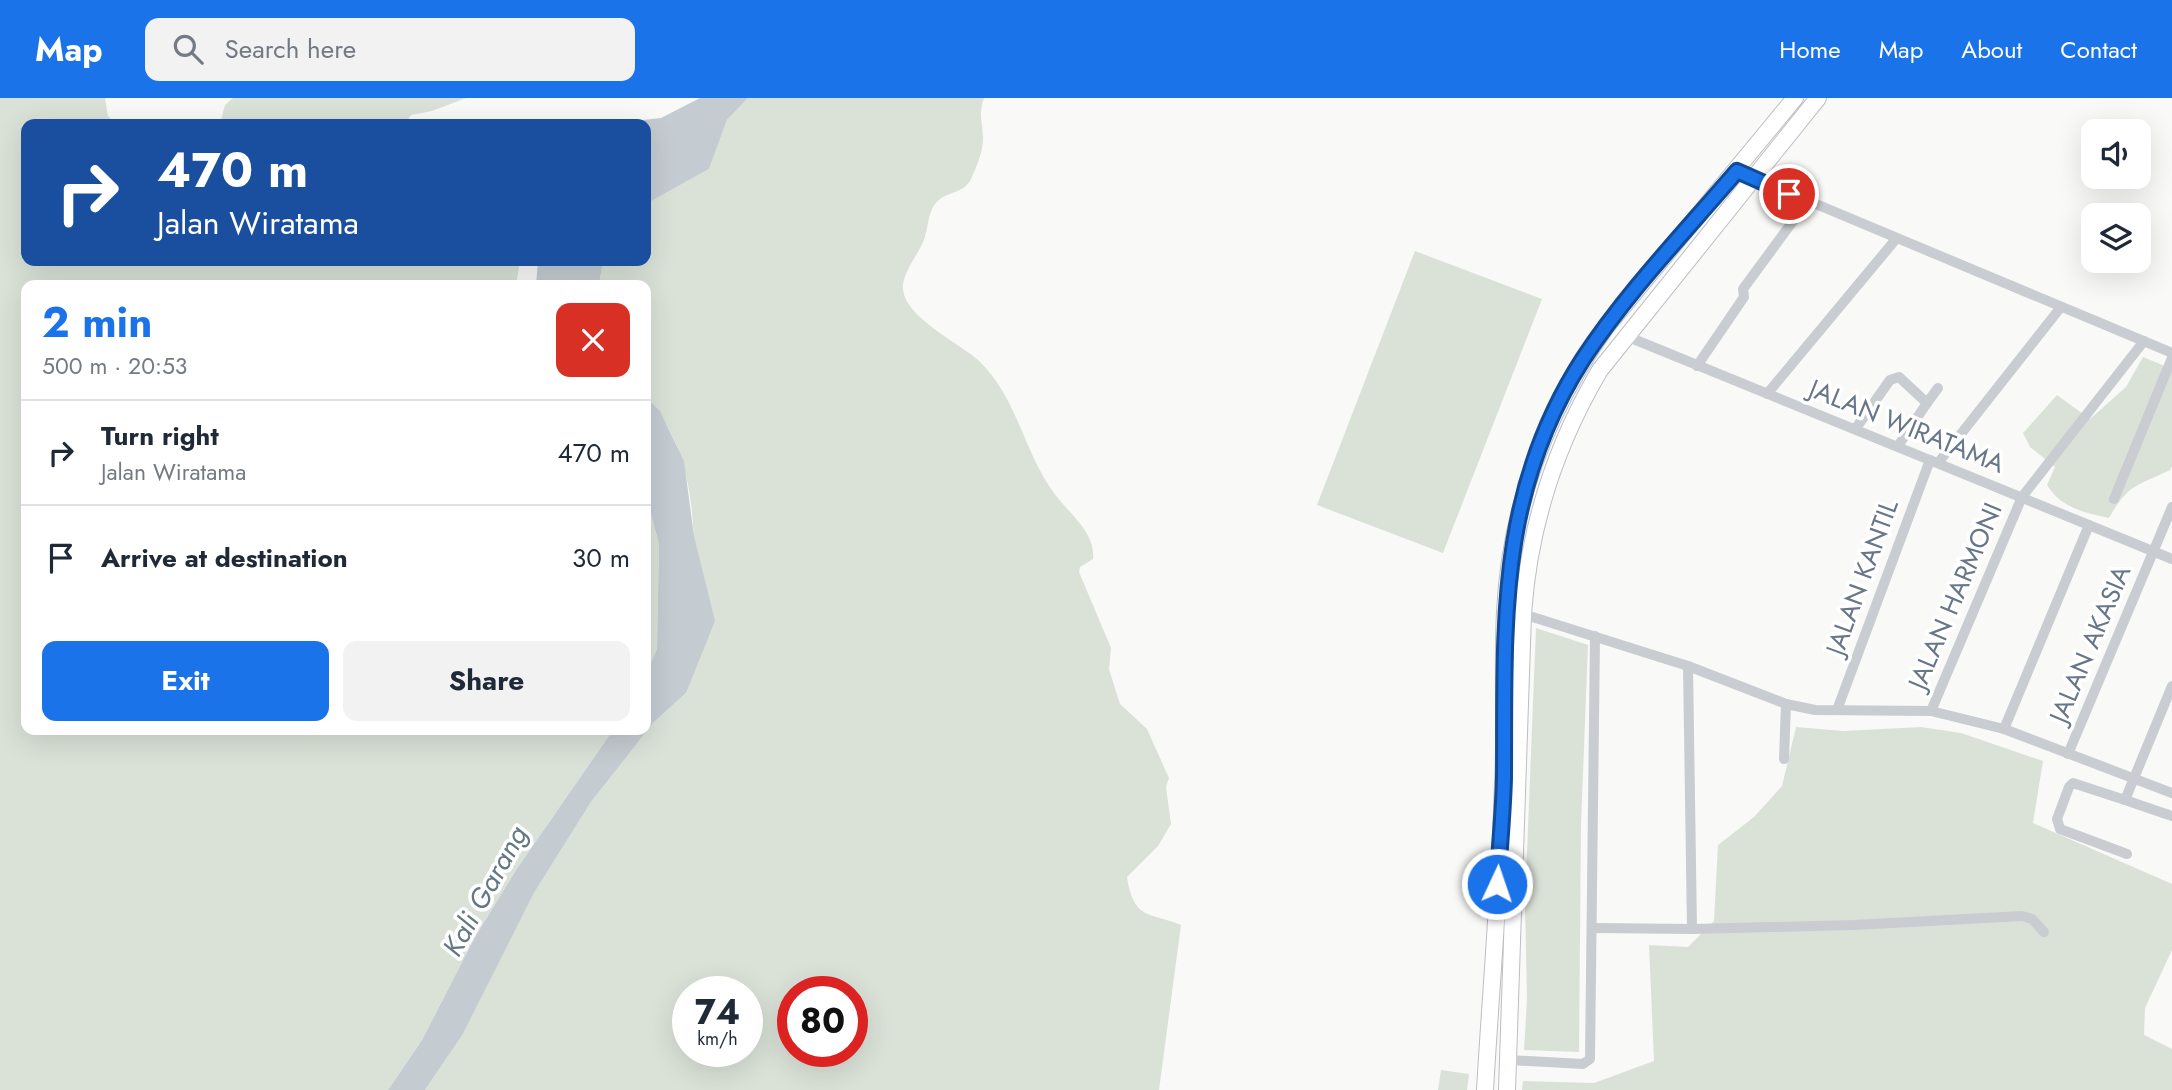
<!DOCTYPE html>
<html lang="en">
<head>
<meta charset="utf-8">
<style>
	body { margin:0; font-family:Jost,sans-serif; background:#f2f2f3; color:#1f2937; height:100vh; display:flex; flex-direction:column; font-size:26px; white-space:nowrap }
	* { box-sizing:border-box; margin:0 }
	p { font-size:23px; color:#747a83 }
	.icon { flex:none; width:38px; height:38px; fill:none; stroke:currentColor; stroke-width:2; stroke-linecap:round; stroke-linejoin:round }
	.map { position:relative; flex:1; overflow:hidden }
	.panel { position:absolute; left:21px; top:182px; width:630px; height:455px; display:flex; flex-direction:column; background:#fff; border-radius:14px; box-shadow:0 7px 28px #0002 }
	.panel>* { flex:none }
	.banner { position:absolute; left:21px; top:21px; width:630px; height:147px; border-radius:14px; box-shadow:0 7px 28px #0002; background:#1a4fa0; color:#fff; overflow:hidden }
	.tools { position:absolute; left:2081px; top:21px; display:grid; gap:14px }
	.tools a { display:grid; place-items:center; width:70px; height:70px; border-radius:14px; background:#fff; box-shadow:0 7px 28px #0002; font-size:35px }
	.speed { position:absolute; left:672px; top:878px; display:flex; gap:14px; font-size:35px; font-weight:700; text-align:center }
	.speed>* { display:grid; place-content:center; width:91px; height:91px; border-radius:50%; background:#fff; box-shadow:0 7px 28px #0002; line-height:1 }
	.speed small { font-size:18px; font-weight:400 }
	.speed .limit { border:10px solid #d22; background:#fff; color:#111 }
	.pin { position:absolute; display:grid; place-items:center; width:60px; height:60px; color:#fff; margin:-30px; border:4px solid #fff; border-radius:50%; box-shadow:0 2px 7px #0007 }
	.me { position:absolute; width:77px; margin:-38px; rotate:3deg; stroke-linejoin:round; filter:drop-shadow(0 0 5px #0008) }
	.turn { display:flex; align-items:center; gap:24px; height:147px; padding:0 21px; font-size:32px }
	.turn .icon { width:91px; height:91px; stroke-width:2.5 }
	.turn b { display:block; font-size:49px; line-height:60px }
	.round { display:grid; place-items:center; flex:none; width:74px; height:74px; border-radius:14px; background:#f2f2f3 }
	.headline { display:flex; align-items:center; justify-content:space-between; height:119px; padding:0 21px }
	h1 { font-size:42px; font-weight:700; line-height:52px; color:#1a73e8 }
	.cta { display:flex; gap:14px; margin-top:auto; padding:14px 21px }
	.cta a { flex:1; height:80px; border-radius:14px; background:#1a73e8; color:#fff; font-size:28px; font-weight:700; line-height:80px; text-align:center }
	.cta a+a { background:#f2f2f3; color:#1f2937 }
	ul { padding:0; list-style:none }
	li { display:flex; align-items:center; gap:21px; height:105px; padding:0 21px; border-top:2px solid #e0e1e3 }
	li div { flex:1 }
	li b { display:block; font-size:26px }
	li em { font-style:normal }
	header { display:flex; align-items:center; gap:42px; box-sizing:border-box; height:98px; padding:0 35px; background:#1a73e8; color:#fff }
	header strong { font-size:33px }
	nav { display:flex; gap:38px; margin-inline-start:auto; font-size:24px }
	.search { width:490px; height:63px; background:#f2f2f3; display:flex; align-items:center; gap:18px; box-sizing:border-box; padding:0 24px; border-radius:14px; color:#747a83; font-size:26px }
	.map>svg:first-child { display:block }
	.green { fill:#dae2d8; fill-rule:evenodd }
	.water { fill:#c4ccd2 }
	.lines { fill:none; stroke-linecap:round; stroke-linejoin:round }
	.highway-casing { stroke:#bbbec2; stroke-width:18 }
	.minor { stroke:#c9ccd0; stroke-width:10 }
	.highway { stroke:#fff; stroke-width:16 }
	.route-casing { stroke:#114b97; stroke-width:18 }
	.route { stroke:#1a73e8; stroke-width:12 }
	.labels { text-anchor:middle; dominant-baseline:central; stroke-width:7; stroke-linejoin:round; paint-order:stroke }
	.street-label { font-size:26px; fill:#677689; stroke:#fff }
	.water-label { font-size:28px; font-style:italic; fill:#637784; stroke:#fff }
</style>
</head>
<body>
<header>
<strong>Map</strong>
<div class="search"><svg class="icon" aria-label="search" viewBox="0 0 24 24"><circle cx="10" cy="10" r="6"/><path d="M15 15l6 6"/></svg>Search here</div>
<nav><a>Home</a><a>Map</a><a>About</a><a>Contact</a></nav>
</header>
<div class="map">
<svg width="2172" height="992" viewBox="0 0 2172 992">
	<rect width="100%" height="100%" fill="#f9f9f7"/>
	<g class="green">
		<polygon points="0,0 105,0 108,18 116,26 26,26 26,163 520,163 516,187 26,187 26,632 613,632 516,772 475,839 422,942 388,992 0,992"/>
		<polygon points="233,0 466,0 432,13 411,17 405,26 220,26 225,7"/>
		<path d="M748,0h236c-6,16 -1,25 -1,41 0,13 -7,29 -12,40 -7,14 -20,12 -31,20 -12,9 -11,25 -15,38 -5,16 -20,31 -22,48 -3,30 55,57 75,75 39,36 46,93 76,133 14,20 42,39 39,66l-13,8 -1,5 32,76 -2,21 11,35 27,25 22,49 -3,9 5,37 -13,22 -31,31c7,44 23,35 54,48l-22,165h-734l38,-56 71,-141 57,-91 63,-80 32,-29c5,-89 29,-226 -40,-295v-113h-47l4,-24h43v-57l63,-35 18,-49zM688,894h59v60h-59zM793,894h59v60h-59z"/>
		<polygon points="1415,153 1542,201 1443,455 1317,407"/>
		<path d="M2143,259l29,12v97l-2,4c-33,16 -42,14 -61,48 -25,-5 -49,-11 -62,-33l8,-18 -25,-20 -7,-14 34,-38 33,24 36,-32z"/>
		<polygon points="646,398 659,446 657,551 646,575"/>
		<polygon points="1536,530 1588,547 1581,727 1579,954 1524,952 1527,901 1525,805"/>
		<polygon points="1796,629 1843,633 1921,629 1961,635 2043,663 2033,725 2172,786 2172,852 2145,910 2144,937 2172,951 2172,992 1522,992 1523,983 1594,985 1654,963 1649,847 1688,849 1714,823 1718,747 1754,719 1782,688"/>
		<polygon points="1441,972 1469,976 1467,992 1438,992"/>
	</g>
	<g class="water">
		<polygon points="700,0 748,0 727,22 709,71 646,106 646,26 606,26 661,20"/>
		<polygon points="538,163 603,163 599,187 536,187"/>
		<polygon points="646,300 660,313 684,363 694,438 715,523 686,595 654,624 591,704 534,795 463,936 425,992 388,992 422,942 475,839 516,772 613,632 646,632 646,575 657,551 659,446 646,398"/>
	</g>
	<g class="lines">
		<defs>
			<g id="highway">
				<path d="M1485,992c6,-102 15,-205 18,-308 3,-56 -1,-113 2,-170 5,-105 41,-200 101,-285l189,-229"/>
				<path d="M1507,992l16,-476c6,-88 32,-168 77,-244l218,-272"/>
			</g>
		</defs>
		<use href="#highway" class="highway-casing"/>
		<g class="minor">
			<polyline points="1737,73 2172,255"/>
			<polyline points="1626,238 2172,461"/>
			<polyline points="1697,268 1744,199 1743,191 1807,104"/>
			<polyline points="1767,296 1896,141"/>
			<polyline points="1927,305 1938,290"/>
			<polyline points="1856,330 1890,282 1899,279 1927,305 1898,348"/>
			<polyline points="1938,365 2061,209"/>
			<polyline points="2114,401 2172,260"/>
			<polyline points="1523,516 1688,568 1786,606 1815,612 1931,613 2004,631 2172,695"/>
			<polyline points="1837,612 1930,362"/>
			<polyline points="1931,613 2022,399 2144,243"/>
			<polyline points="2004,631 2089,427"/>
			<polyline points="2068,656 2172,409"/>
			<polyline points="1784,661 1786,606"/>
			<polyline points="2125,702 2172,718"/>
			<polyline points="2127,756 2060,731 2057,721 2069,689 2073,685 2125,702 2172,588"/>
			<polyline points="1593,830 1692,831 1688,568"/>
			<polyline points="1692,831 1854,827 2022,818 2032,821 2044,834"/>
			<polyline points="1508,962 1583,966 1590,961 1595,538"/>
		</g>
		<use href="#highway" class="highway"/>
	</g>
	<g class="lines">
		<defs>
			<path id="route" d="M1497,786c3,-35 6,-71 7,-106 1,-151 -8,-284 79,-419 44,-67 102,-127 154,-188l52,23"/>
		</defs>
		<use href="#route" class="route-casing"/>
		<use href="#route" class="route"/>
	</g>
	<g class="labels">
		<g class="street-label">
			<text transform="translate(1907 328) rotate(22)">JALAN WIRATAMA</text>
			<text transform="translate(1862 479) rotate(-70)">JALAN KANTIL</text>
			<text transform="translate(1955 498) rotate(-67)">JALAN HARMONI</text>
			<text transform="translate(2090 546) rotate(-67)">JALAN AKASIA</text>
		</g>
		<g class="water-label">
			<text transform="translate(485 793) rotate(-61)">Kali Garang</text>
		</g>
	</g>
</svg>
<div class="tools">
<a><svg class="icon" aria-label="sound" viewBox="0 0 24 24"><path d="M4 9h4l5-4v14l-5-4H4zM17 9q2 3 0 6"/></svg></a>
<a><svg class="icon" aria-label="layers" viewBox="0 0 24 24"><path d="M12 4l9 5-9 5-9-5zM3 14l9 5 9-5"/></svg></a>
</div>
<div class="speed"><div>74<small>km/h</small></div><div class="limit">80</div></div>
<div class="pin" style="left:1789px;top:96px;background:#d93025"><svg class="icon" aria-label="arrive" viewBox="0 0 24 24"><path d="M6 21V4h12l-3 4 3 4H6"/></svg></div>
<svg class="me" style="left:1497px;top:786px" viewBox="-20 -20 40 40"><circle r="17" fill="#1a73e8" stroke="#fff" stroke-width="3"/><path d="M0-11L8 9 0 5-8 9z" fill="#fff"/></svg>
<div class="banner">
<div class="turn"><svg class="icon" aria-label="right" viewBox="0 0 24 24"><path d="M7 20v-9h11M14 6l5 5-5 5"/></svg><div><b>470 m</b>Jalan Wiratama</div></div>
</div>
<section class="panel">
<div class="headline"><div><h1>2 min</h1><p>500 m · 20:53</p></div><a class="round" style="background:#d93025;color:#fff"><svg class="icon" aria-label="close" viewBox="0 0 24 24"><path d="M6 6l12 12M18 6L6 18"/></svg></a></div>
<ul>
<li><svg class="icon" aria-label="right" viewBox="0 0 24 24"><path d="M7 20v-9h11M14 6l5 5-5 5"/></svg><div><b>Turn right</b><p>Jalan Wiratama</p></div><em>470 m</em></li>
<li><svg class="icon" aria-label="arrive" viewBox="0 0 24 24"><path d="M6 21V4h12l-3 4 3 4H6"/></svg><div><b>Arrive at destination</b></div><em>30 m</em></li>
</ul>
<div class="cta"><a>Exit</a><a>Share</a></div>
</section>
</div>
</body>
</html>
